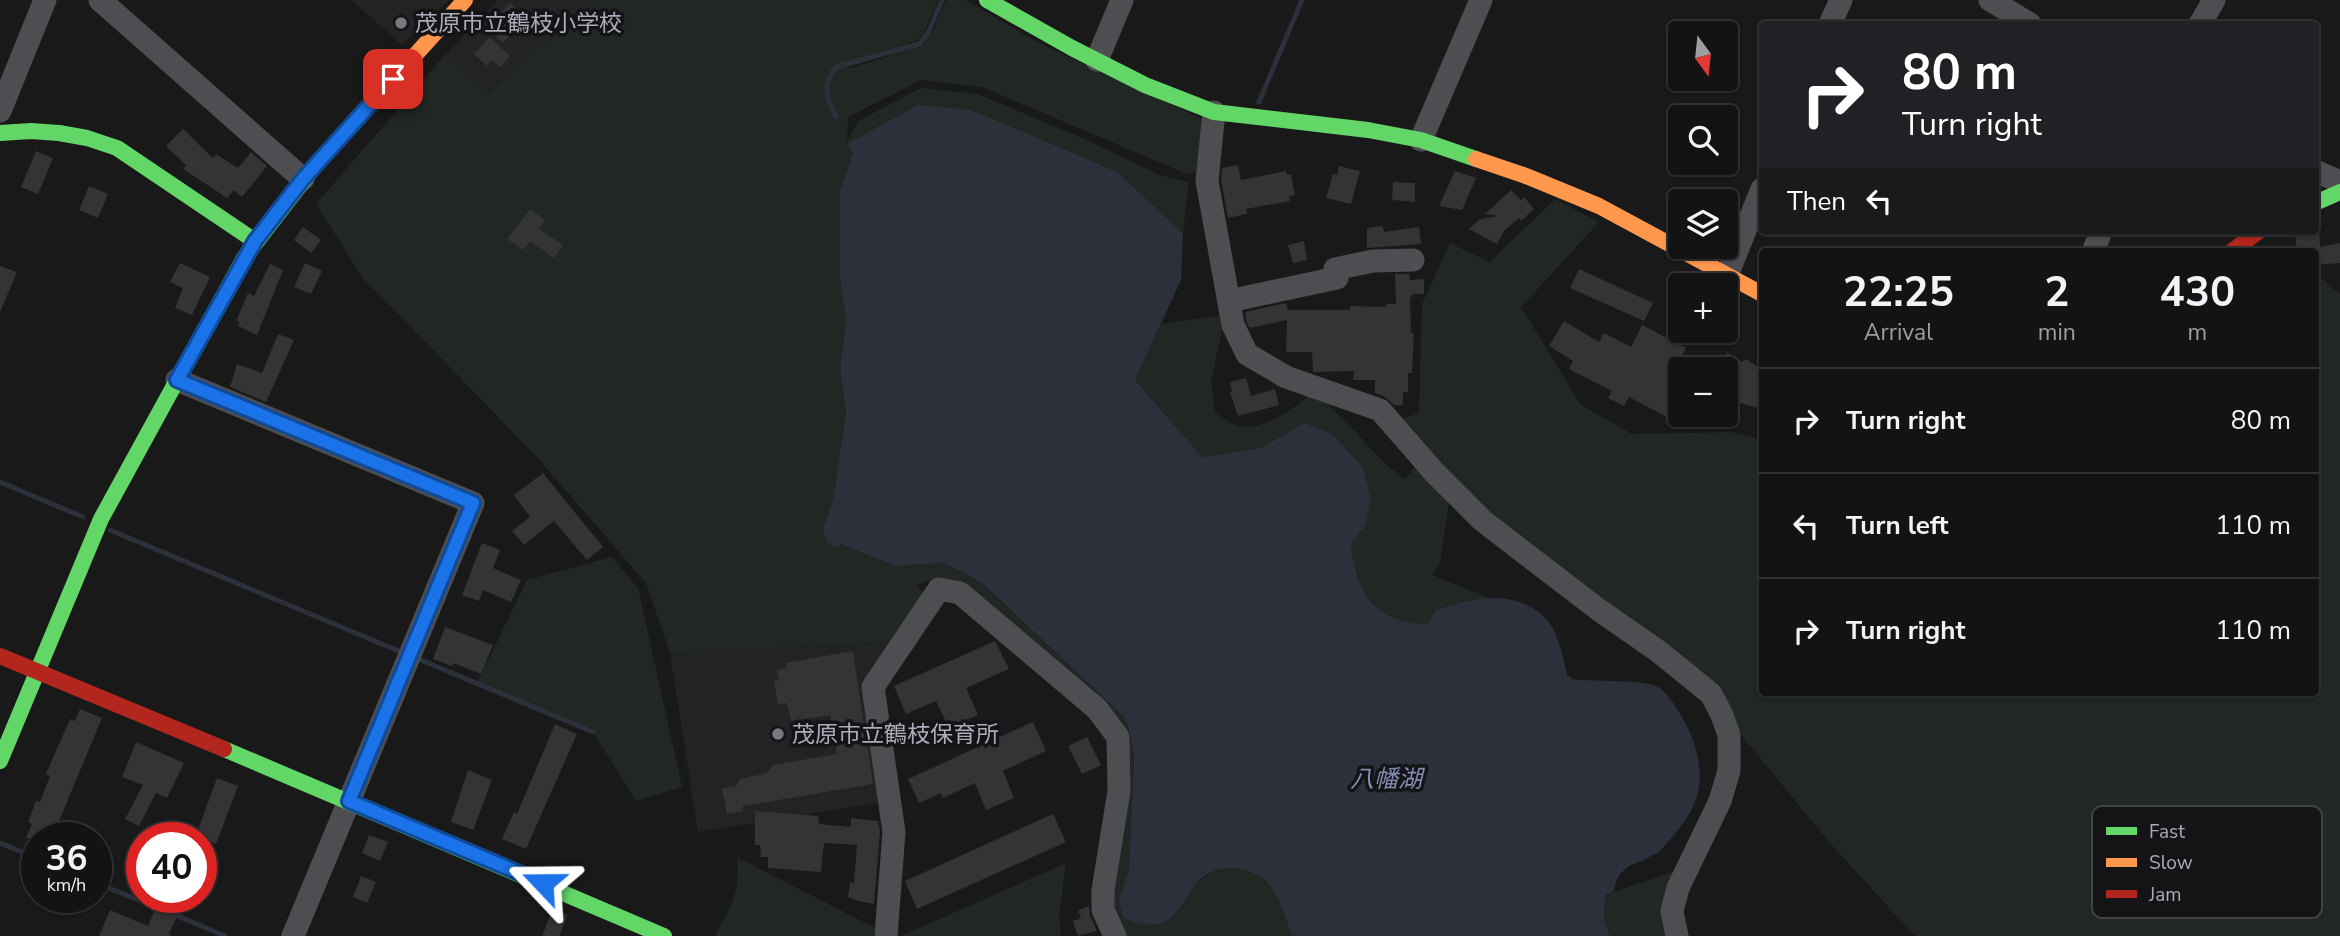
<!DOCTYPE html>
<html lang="en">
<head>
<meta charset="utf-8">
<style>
	body { margin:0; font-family:"Nunito Sans","Noto Sans JP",sans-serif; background:#1c1c1c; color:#f1f3f6; height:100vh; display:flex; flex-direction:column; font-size:26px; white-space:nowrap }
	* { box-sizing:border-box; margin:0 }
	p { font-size:23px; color:#9d9ea0 }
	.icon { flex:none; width:38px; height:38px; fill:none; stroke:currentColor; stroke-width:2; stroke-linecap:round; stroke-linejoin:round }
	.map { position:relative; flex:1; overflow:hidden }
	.drawer { position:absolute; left:1759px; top:248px; width:560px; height:448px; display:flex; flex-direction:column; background:#131313; border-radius:7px; box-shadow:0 2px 5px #0004,0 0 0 2px #323233 }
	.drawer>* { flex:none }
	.guide { position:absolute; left:1759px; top:21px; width:560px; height:214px; border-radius:7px; box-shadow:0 2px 5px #0004,0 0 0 2px #323233; background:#202124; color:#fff; overflow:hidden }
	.needle { width:46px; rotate:165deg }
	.buttons { position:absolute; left:1668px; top:21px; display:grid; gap:14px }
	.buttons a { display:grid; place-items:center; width:70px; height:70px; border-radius:7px; background:#131313; box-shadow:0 2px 5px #0004,0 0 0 2px #323233; font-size:35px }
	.speed { position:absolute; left:21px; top:822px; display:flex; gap:14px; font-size:35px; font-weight:700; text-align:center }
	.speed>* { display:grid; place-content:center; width:91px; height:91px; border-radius:50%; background:#131313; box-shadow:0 2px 5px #0004,0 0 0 2px #323233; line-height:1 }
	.speed small { font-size:18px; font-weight:400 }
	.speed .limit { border:10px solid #d22; background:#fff; color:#111 }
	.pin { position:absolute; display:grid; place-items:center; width:60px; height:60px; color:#fff; margin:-30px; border-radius:14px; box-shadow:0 4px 10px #0006 }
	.me { position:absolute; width:77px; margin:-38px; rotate:293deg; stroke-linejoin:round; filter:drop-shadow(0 0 5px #0008) }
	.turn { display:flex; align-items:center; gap:24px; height:147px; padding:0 28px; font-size:32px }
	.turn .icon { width:91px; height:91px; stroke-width:2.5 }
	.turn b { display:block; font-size:49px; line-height:60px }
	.then { display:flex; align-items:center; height:66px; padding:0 28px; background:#0003; gap:14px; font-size:26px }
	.eta { display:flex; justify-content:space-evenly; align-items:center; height:119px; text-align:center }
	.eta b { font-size:42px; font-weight:700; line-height:49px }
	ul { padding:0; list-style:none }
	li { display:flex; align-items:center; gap:21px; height:105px; padding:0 28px; border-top:2px solid #323233 }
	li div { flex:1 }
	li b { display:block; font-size:26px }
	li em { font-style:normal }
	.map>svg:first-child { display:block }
	.built { fill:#232325 }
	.green { fill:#212823 }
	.water { fill:#2c303b }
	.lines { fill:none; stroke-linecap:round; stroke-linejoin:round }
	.stream { stroke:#2c303b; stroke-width:5 }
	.building { fill:#343335 }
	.street { stroke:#4d4d52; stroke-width:23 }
	.fast { stroke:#63d668; stroke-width:16 }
	.slow { stroke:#ff974d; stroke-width:16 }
	.jam { stroke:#b3261e; stroke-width:16 }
	.route-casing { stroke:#114b97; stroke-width:18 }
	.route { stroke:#1a73e8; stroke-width:12 }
	.poi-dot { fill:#787881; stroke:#141315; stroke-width:2.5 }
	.labels { text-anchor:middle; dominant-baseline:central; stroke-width:7; stroke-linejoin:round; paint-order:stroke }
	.poi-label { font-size:23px; fill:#ababb9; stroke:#141315; text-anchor:start }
	.water-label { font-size:24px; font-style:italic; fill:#838cb2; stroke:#141315 }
	.key { fill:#141315; stroke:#414146; stroke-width:2 }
	.key-label { font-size:19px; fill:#ababb9 }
</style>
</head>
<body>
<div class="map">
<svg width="2340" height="936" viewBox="0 0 2340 936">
	<rect width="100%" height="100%" fill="#191919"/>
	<g class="built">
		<polygon points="351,0 449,0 402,45"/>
		<polygon points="498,0 599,0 517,65 487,93 444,56"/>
		<polygon points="895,642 865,687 884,802 698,832 670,653"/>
	</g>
	<g class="green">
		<path d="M599,0h339l-15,35 -7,6 -67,21v7l73,-24 10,-13 14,-32h20l73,43 163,76 -3,52 -12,3 -205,-87 -61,-7 -73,37 -1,25 11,-21 63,-33 57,6 102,43 80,38 29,7 -6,51 -66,-61 -270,-28 6,9 -13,38v88l6,41 -6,48 6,45 -13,87 -10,28 18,16 54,22 47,-3 23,10 19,13 138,129 5,8 7,29 -5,118 -10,30 48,21c11,-13 22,-30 35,-42 18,-17 53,-12 68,7 9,12 16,36 22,50h-171l-12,-27 15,-170 -158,-149 -38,-9 -12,4 12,12 -33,45 -225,11 -24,-70 -110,-127 -174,-179 -46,-73 128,-148 44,37 29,-28z"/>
		<polygon points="1555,199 1599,222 1521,307 1581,405 1632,434 1731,432 1762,440 1762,693 2315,693 2315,273 2340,294 2340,936 1915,936 1829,842 1733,725 1473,501 1398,420 1419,413 1422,304 1450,243 1490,262"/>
		<path d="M1225,315l-14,67 4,31c7,4 17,12 25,13 26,4 51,-16 70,-31l17,6 1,4c28,23 47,54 77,74l12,-15 32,38 -9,61 -8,12 60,24c-8,1 -19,0 -27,3 -13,5 -24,18 -38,22 -9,3 -18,-1 -26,-4 -36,-9 -46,-43 -50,-76l14,-18 -61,-103 -43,25 -59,9 -67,-77 26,-56z"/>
		<polygon points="612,557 638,588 682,787 636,801 593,732 477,683 527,580"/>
		<path d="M737,857l138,71 -1,8h-159c17,-33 25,-41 22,-79z"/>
		<polygon points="1066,863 1059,918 1061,936 901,936"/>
		<polygon points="1673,872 1663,911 1669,936 1610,936 1604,920 1605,895"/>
	</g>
	<path class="water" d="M918,105l53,5 146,62 66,61 -2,47 -46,100 67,77 59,-9 43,-25 28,11 31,34 8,30 -6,28 -14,18c4,34 14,67 50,76 10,3 17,5 27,4l7,-13c37,-14 87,-24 115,13 10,14 13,35 17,51l6,4c19,3 71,0 85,8 14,8 33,44 37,59 10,38 4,59 -21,89 -6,6 -11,15 -19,19 -20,12 -36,9 -41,37l-9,4 -1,25 6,16h-318c-6,-15 -12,-36 -21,-49 -15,-20 -50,-25 -69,-9 -12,10 -24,39 -38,44 -15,6 -28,1 -41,-5l-4,-17 10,-30 5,-118 -7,-29 -5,-8 -137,-129 -20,-13 -23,-10 -47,3 -54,-22 -7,3 -7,-5 -4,-14 10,-28 13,-87 -6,-45 6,-48 -6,-41v-88l13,-38 -6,-9z"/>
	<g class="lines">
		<g class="stream">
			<polyline points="1259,102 1302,0"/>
			<path d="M836,117c-9,-19 -15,-31 0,-50l83,-23 9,-11 14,-33"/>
			<polyline points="0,482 83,517"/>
			<polyline points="110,530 401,652"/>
			<polyline points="416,658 593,732"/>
			<polyline points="0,843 37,858"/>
			<polyline points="96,883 161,909"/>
			<polyline points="173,914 225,936"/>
		</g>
	</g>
	<g class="building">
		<polygon points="510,3 526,18 503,43 487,28"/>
		<polygon points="490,37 510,56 500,67 492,60 487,66 474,54"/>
		<polygon points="183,129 213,158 216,154 238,168 251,152 267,166 242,197 234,190 227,198 183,169 186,165 166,146"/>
		<polygon points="36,151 53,158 38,194 21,187"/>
		<polygon points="1238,165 1241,180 1286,171 1287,175 1291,174 1295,195 1289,196 1290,201 1246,209 1247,214 1228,218 1221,180 1222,168"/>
		<polygon points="1339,166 1360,171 1351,204 1326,198 1333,174 1337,175"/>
		<polygon points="1455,171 1476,178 1462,210 1439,206"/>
		<polygon points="1393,182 1415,183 1415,202 1392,200"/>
		<polygon points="89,186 108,194 98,218 79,210"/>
		<polygon points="1511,190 1521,200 1524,197 1534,209 1521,221 1519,218 1504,231 1497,244 1469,229 1480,219 1498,216 1485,214"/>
		<polygon points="530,209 545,220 539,229 563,245 554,258 530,241 523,250 507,239"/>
		<polygon points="1383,226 1384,232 1419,227 1421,244 1367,248 1367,228"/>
		<polygon points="303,227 321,240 311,253 294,240"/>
		<polygon points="2319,229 2320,247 2340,243 2340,263 2315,265 2315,252 2297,252 2295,232"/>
		<polygon points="1304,241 1307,260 1293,263 1288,245"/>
		<polygon points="180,263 210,277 192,315 175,308 183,288 170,282"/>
		<polygon points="305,263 322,271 311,294 294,287"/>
		<polygon points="270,264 283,270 257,335 238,326 240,322 236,321 248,293 254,296"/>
		<polygon points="0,266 17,272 0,312"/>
		<polygon points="1579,269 1653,303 1644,321 1570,288"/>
		<polygon points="1395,274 1409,274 1410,280 1424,279 1424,294 1412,294 1412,297 1410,297 1411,333 1414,333 1412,373 1408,373 1408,392 1403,392 1403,405 1394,405 1384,396 1375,393 1375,380 1353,380 1354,371 1313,372 1312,352 1286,352 1287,320 1250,328 1247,323 1245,312 1286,303 1288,310 1350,310 1350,306 1386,307 1386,304 1396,304"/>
		<polygon points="1564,321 1599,342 1604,333 1631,347 1642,325 1686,348 1667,385 1680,392 1680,424 1629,397 1624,406 1608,398 1612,391 1569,369 1573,361 1549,346"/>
		<polygon points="278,334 294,340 266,402 230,387 237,364 262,373"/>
		<polygon points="1726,352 1742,362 1746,359 1762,370 1762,409 1726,399"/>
		<polygon points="1246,378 1251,396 1275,389 1279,405 1238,416 1230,392 1232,392 1230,382"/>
		<polygon points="543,473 603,547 587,560 554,521 524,545 512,531 530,517 514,495"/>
		<polygon points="482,543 500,550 493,568 521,580 511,602 483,590 479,601 462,595"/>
		<polygon points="445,627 493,645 481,674 453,663 452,666 433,659"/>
		<polygon points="995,641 1009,669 966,688 978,715 949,728 936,701 906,714 894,686"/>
		<polygon points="853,651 873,784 743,806 743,811 727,814 722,788 736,786 740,779 767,773 772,765 837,754 830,715 791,721 787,703 778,705 774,681 779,680 777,670 787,668 786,663"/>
		<polygon points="80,709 102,718 54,833 52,838 26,838 32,824 28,822 36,801 40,802 50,776 46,774 70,719 75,721"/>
		<polygon points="1033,722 1046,751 1003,771 1014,798 986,810 975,783 943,798 941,793 919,803 908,779"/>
		<polygon points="555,724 577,734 526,849 502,839 514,812 517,814"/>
		<polygon points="1087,737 1101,765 1082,774 1068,746"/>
		<polygon points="136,742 184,763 167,798 156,793 139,826 125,819 143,785 122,777"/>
		<polygon points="468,770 492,780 473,830 451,822"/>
		<polygon points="217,778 238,786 216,844 202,838 195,838"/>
		<polygon points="755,811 818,816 819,824 851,827 851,818 878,821 880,832 874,904 858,901 848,897 850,882 854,883 857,845 824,843 821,872 768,868 768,857 761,857 760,845 755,845"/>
		<polygon points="1053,814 1066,842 917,909 905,881"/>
		<polygon points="369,835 388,842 380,861 362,853"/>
		<polygon points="361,876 376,882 367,903 353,897"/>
		<polygon points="160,898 185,898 169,934 172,936 99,936 110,910 148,926"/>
		<polygon points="1089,906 1090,916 1097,931 1078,936 1073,921 1081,918 1078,910"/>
		<polygon points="553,908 568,915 559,936 542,936"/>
	</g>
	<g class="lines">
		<g class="street">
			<polyline points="100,0 303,179"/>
			<polyline points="1990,0 2030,24"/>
			<polyline points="1830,24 1841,0"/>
			<polyline points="2200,24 2214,0"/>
			<polyline points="1097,60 1122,0"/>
			<polyline points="0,111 45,0"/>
			<polyline points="1214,112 1207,181 1233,325 1247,354 1286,377 1380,410 1434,472 1483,521 1599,610 1658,651 1711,694 1722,715 1729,735 1729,771 1720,801 1678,888 1672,911 1677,936"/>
			<polyline points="1421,140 1481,0"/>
			<polyline points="2315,171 2336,180 2340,187"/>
			<polyline points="2093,252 2101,231"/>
			<polyline points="1727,275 1762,189"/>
			<polyline points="1229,301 1337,278 1335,269 1373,261 1413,260"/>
			<polyline points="177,380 473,503 293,936"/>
			<polyline points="886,936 894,832 873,687 939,589 960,593 1097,709 1118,737 1119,791 1103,890 1103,910 1115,936"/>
		</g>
		<g class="fast">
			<polyline points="987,0 1072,48 1145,85 1214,112 1368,130 1421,140 1476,159"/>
			<polyline points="0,133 31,131 59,133 87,138 117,148 255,241"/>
			<polyline points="2315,203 2340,192"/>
			<polyline points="224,749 664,936"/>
			<polyline points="0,761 101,519 244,258 314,167"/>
		</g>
		<g class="slow">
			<polyline points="1476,159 1526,176 1599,206 1762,294"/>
			<polyline points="314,167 465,0"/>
		</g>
		<g class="jam">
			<polyline points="2231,252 2259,231"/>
			<polyline points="0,656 224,749"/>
		</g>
	</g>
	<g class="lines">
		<defs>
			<polyline id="route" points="393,79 303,179 255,241 177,380 473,503 349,801 543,883"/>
		</defs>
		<use href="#route" class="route-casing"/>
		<use href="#route" class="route"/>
	</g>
	<g class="poi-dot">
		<circle cx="401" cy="23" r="7"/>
		<circle cx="778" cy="734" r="7"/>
	</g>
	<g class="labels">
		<g class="poi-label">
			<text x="415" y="23">茂原市立鶴枝小学校</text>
			<text x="792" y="734">茂原市立鶴枝保育所</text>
		</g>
		<g class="water-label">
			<text x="1386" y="779">八幡湖</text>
		</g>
	</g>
	<rect x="2092" y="806" width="230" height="112" rx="10" class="key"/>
	<rect x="2106" y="827" width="31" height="8" fill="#63d668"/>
	<rect x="2106" y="858" width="31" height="9" fill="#ff974d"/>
	<rect x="2106" y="890" width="31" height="8" fill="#b3261e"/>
	<g class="key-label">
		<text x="2149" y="838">Fast</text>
		<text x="2149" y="869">Slow</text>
		<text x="2149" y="901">Jam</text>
	</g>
</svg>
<div class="buttons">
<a><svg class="needle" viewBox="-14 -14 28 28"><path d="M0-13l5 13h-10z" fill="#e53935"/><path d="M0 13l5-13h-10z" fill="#9d9ea0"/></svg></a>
<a><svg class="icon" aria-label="search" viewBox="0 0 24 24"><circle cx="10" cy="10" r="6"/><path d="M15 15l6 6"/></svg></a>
<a><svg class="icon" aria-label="layers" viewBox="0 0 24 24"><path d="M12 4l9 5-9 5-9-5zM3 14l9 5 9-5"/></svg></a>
<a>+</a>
<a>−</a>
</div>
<div class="speed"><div>36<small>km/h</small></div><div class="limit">40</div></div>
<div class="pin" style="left:393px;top:79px;background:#d93025"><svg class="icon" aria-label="arrive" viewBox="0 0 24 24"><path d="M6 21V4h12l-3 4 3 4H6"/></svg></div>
<svg class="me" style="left:543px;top:883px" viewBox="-20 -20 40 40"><path d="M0-17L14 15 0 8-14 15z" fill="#1a73e8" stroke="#fff" stroke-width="4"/></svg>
<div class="guide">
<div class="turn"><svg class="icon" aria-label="right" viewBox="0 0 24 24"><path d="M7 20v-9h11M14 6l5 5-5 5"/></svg><div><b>80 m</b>Turn right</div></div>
<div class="then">Then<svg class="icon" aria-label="left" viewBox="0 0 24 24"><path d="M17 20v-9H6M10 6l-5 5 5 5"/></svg></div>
</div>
<section class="drawer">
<div class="eta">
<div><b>22:25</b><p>Arrival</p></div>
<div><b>2</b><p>min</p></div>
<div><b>430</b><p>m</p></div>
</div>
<ul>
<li><svg class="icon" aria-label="right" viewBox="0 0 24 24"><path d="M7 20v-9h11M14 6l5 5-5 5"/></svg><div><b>Turn right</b></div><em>80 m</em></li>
<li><svg class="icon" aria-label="left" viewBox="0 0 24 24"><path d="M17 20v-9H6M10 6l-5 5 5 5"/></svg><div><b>Turn left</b></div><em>110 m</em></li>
<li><svg class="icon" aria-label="right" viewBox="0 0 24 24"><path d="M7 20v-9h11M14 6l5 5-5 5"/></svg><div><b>Turn right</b></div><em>110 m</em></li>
</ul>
</section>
</div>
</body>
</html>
